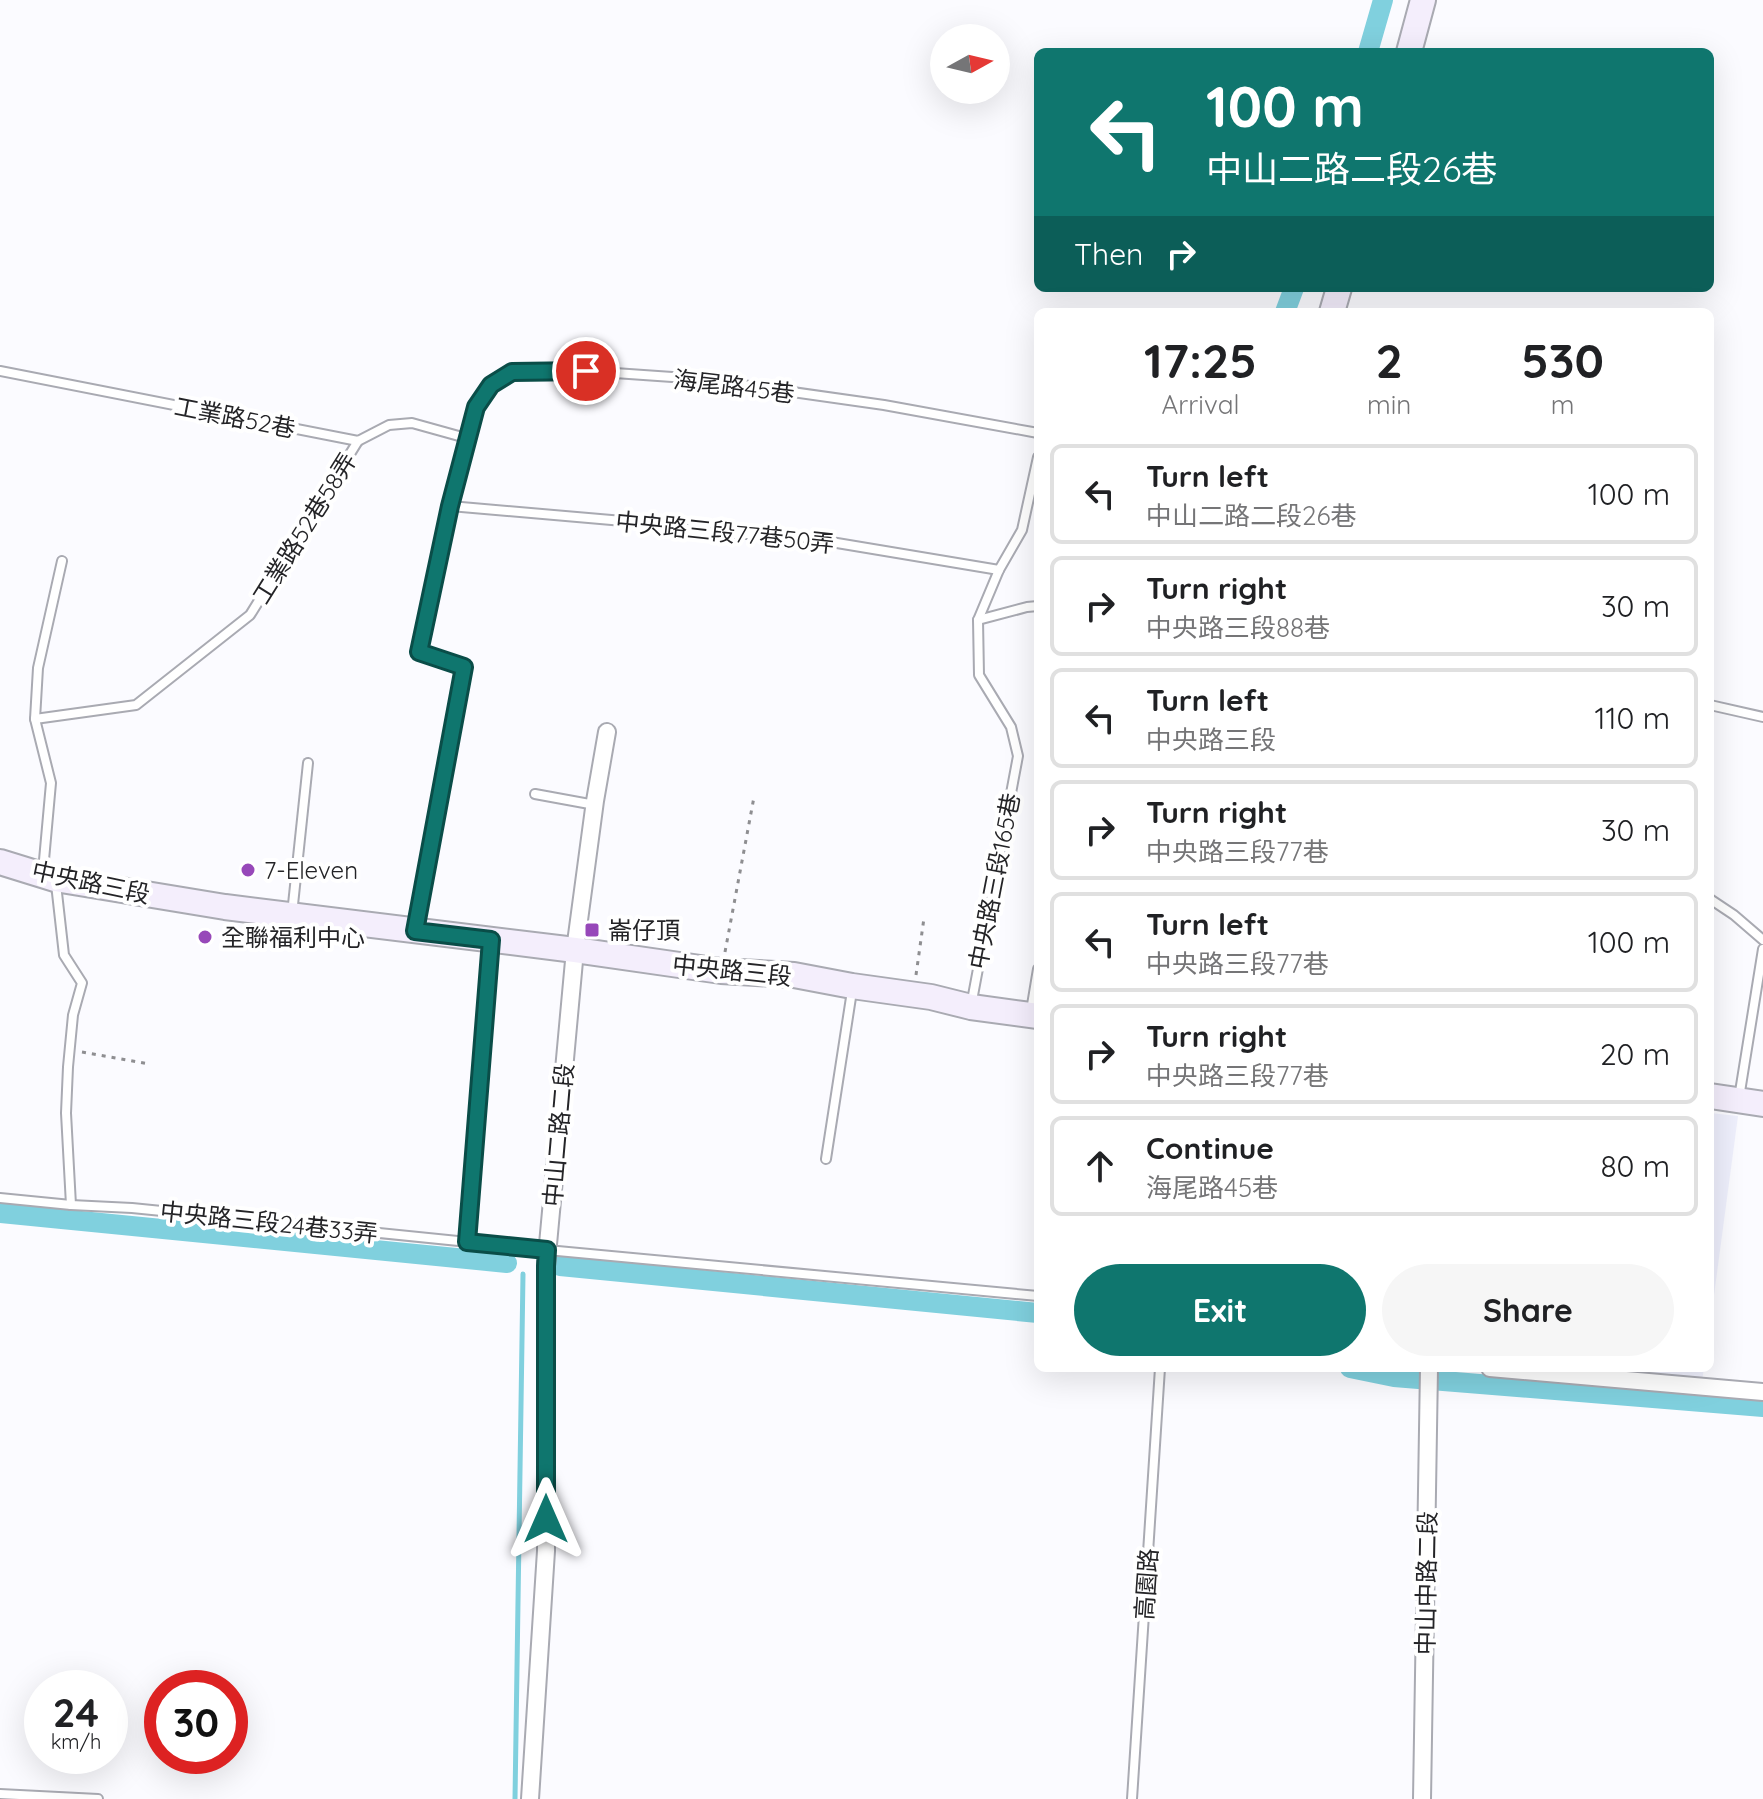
<!DOCTYPE html>
<html lang="en">
<head>
<meta charset="utf-8">
<style>
	body { margin:0; font-family:Quicksand,"Noto Sans TC",sans-serif; background:#f6f6f6; color:#202124; height:100vh; display:flex; flex-direction:column; font-size:30px; white-space:nowrap }
	* { box-sizing:border-box; margin:0 }
	p { font-size:26px; color:#757577 }
	.icon { flex:none; width:44px; height:44px; fill:none; stroke:currentColor; stroke-width:2; stroke-linecap:round; stroke-linejoin:round }
	.map { position:relative; flex:1; overflow:hidden }
	.details { position:absolute; left:1034px; top:308px; width:680px; height:1064px; display:flex; flex-direction:column; background:#fff; border-radius:12px; box-shadow:0 8px 32px #0002 }
	.details>* { flex:none }
	.banner { position:absolute; left:1034px; top:48px; width:680px; height:244px; border-radius:12px; box-shadow:0 8px 32px #0002; background:#0f766e; color:#fff; overflow:hidden }
	.needle { width:52px; rotate:82deg }
	.tools { position:absolute; left:930px; top:24px; display:grid; gap:16px }
	.tools a { display:grid; place-items:center; width:80px; height:80px; border-radius:50%; background:#fff; box-shadow:0 8px 32px #0002; font-size:40px }
	.speed { position:absolute; left:24px; top:1670px; display:flex; gap:16px; font-size:40px; font-weight:700; text-align:center }
	.speed>* { display:grid; place-content:center; width:104px; height:104px; border-radius:50%; background:#fff; box-shadow:0 8px 32px #0002; line-height:1 }
	.speed small { font-size:20px; font-weight:400 }
	.speed .limit { border:12px solid #d22; background:#fff; color:#111 }
	.pin { position:absolute; display:grid; place-items:center; width:68px; height:68px; color:#fff; margin:-34px; border:4px solid #fff; border-radius:50%; box-shadow:0 2px 8px #0007 }
	.me { position:absolute; width:88px; margin:-44px; rotate:0deg; stroke-linejoin:round; filter:drop-shadow(0 0 6px #0008) }
	.turn { display:flex; align-items:center; gap:28px; height:168px; padding:0 40px; font-size:36px }
	.turn .icon { width:104px; height:104px; stroke-width:2.5 }
	.turn b { display:block; font-size:56px; line-height:68px }
	.then { display:flex; align-items:center; height:76px; padding:0 40px; background:#0003; gap:16px; font-size:30px }
	.eta { display:flex; justify-content:space-evenly; align-items:center; height:136px; text-align:center }
	.eta b { font-size:48px; font-weight:700; line-height:56px }
	.cta { display:flex; gap:16px; margin-top:auto; padding:16px 40px }
	.cta a { flex:1; height:92px; border-radius:48px; background:#0f766e; color:#fff; font-size:32px; font-weight:700; line-height:92px; text-align:center }
	.cta a+a { background:#f6f6f6; color:#202124 }
	ul { padding:0; list-style:none }
	li { display:flex; align-items:center; gap:24px; height:100px; margin:0 16px 12px; padding:0 24px; border:4px solid #e0e0e0; border-radius:12px }
	li div { flex:1 }
	li b { display:block; font-size:30px }
	li em { font-style:normal }
	.map>svg:first-child { display:block }
	.built { fill:#eeeffc }
	.lines { fill:none; stroke-linecap:round; stroke-linejoin:round }
	.stream { stroke:#80d0de; stroke-width:5 }
	.canal { stroke:#80d0de; stroke-width:20 }
	.lane-casing { stroke:#a9aab2; stroke-width:12 }
	.street-casing { stroke:#a9aab2; stroke-width:20 }
	.secondary-casing { stroke:#a9aab2; stroke-width:28 }
	.path { stroke:#8e8e91; stroke-width:3; stroke-dasharray:4 6; stroke-linecap:butt }
	.lane { stroke:#fff; stroke-width:8 }
	.street { stroke:#fff; stroke-width:16 }
	.secondary { stroke:#f4eefc; stroke-width:24 }
	.route-casing { stroke:#0a4d48; stroke-width:20 }
	.route { stroke:#0f766e; stroke-width:14 }
	.poi-dot { fill:#9748b9; stroke:#fff; stroke-width:3 }
	.labels { text-anchor:middle; dominant-baseline:central; stroke-width:8; stroke-linejoin:round; paint-order:stroke }
	.street-label { font-size:24px; fill:#242427; stroke:#fff }
	.poi-label { font-size:24px; fill:#242427; stroke:#fff; text-anchor:start }
</style>
</head>
<body>
<div class="map">
<svg width="1763" height="1799" viewBox="0 0 1763 1799">
	<rect width="100%" height="100%" fill="#fbfbff"/>
	<g class="built">
		<polygon points="1710,1113 1738,1116 1710,1325"/>
		<polygon points="1572,1368 1704,1368 1702,1381"/>
	</g>
	<g class="lines">
		<polyline class="stream" points="515,1799 523,1274"/>
		<g class="canal">
			<polyline points="1368,52 1383,0"/>
			<polyline points="1285,312 1294,288"/>
			<polyline points="0,1213 507,1263"/>
			<polyline points="560,1266 1038,1313"/>
			<polyline points="1350,1368 1394,1377 1763,1407"/>
		</g>
		<defs>
			<g id="lane">
				<polyline points="0,371 358,441 389,425 412,423 466,438"/>
				<polyline points="450,506 646,523 722,534 783,534 999,570"/>
				<polyline points="978,620 1027,607 1038,606"/>
				<polyline points="1710,705 1763,717"/>
				<polyline points="35,719 136,705 250,615 358,441"/>
				<polyline points="535,794 595,805"/>
				<polyline points="43,871 51,783 35,719 38,668 62,561"/>
				<polyline points="56,884 64,955 82,983 73,1015 68,1067 66,1113 71,1205"/>
				<polyline points="1710,899 1734,915 1763,940"/>
				<polyline points="292,914 308,763"/>
				<polyline points="416,928 464,667 419,652 466,438 476,407 491,385 512,372 586,371 701,379 884,405 1038,433"/>
				<polyline points="971,1006 1018,756 1011,727 979,675 978,620 999,570 1022,530 1038,457"/>
				<polyline points="1031,1011 1038,969"/>
				<polyline points="1739,1098 1763,949"/>
				<polyline points="826,1159 852,991"/>
				<polyline points="0,1198 71,1205 132,1208 547,1250 1038,1296"/>
				<polyline points="467,1242 491,941"/>
				<polyline points="0,1794 98,1799"/>
				<polyline points="1132,1799 1160,1368"/>
			</g>
			<g id="street">
				<polyline points="1490,1368 1763,1392"/>
				<polyline points="530,1799 546,1551 546,1266 575,950 595,801 607,732"/>
				<polyline points="1422,1799 1429,1368"/>
			</g>
			<g id="secondary">
				<polyline points="1409,52 1423,0"/>
				<polyline points="1332,312 1339,288"/>
				<polyline points="0,862 55,879 225,907 575,950 721,971 794,975 852,986 931,997 971,1007 1038,1016"/>
				<polyline points="1710,1096 1763,1104"/>
			</g>
		</defs>
		<use href="#lane" class="lane-casing"/>
		<use href="#street" class="street-casing"/>
		<use href="#secondary" class="secondary-casing"/>
		<g class="path">
			<polyline points="725,952 754,797"/>
			<polyline points="916,975 924,918"/>
			<polyline points="82,1052 149,1064"/>
		</g>
		<use href="#lane" class="lane"/>
		<use href="#street" class="street"/>
		<use href="#secondary" class="secondary"/>
	</g>
	<g class="lines">
		<defs>
			<polyline id="route" points="546,1519 546,1266 547,1250 467,1242 491,940 415,931 464,667 419,652 450,506 476,407 491,385 512,372 586,371"/>
		</defs>
		<use href="#route" class="route-casing"/>
		<use href="#route" class="route"/>
	</g>
	<g class="poi-dot">
		<circle cx="248" cy="870" r="8"/>
		<rect x="584" y="922" width="16" height="16" rx="4"/>
		<circle cx="205" cy="937" r="8"/>
	</g>
	<g class="labels">
		<g class="street-label">
			<text transform="translate(734 386) rotate(7)">海尾路45巷</text>
			<text transform="translate(235 417) rotate(11)">工業路52巷</text>
			<text transform="translate(304 528) rotate(-58)">工業路52巷58弄</text>
			<text transform="translate(725 532) rotate(6)">中央路三段77巷50弄</text>
			<text transform="translate(994 881) rotate(-79)">中央路三段165巷</text>
			<text transform="translate(91 882) rotate(12)">中央路三段</text>
			<text transform="translate(732 970) rotate(6)">中央路三段</text>
			<text transform="translate(558 1135) rotate(-85)">中山二路二段</text>
			<text transform="translate(269 1222) rotate(6)">中央路三段24巷33弄</text>
			<text transform="translate(1426 1583) rotate(-89)">中山中路二段</text>
			<text transform="translate(1146 1584) rotate(-86)">高園路</text>
		</g>
		<g class="poi-label">
			<text x="264" y="870">7-Eleven</text>
			<text x="608" y="930">崙仔頂</text>
			<text x="221" y="937">全聯福利中心</text>
		</g>
	</g>
</svg>
<div class="tools">
<a><svg class="needle" viewBox="-14 -14 28 28"><path d="M0-13l5 13h-10z" fill="#e53935"/><path d="M0 13l5-13h-10z" fill="#757577"/></svg></a>
</div>
<div class="speed"><div>24<small>km/h</small></div><div class="limit">30</div></div>
<div class="pin" style="left:586px;top:371px;background:#d93025"><svg class="icon" aria-label="arrive" viewBox="0 0 24 24"><path d="M6 21V4h12l-3 4 3 4H6"/></svg></div>
<svg class="me" style="left:546px;top:1519px" viewBox="-20 -20 40 40"><path d="M0-17L14 15 0 8-14 15z" fill="#0f766e" stroke="#fff" stroke-width="4"/></svg>
<div class="banner">
<div class="turn"><svg class="icon" aria-label="left" viewBox="0 0 24 24"><path d="M17 20v-9H6M10 6l-5 5 5 5"/></svg><div><b>100 m</b>中山二路二段26巷</div></div>
<div class="then">Then<svg class="icon" aria-label="right" viewBox="0 0 24 24"><path d="M7 20v-9h11M14 6l5 5-5 5"/></svg></div>
</div>
<section class="details">
<div class="eta">
<div><b>17:25</b><p>Arrival</p></div>
<div><b>2</b><p>min</p></div>
<div><b>530</b><p>m</p></div>
</div>
<ul>
<li><svg class="icon" aria-label="left" viewBox="0 0 24 24"><path d="M17 20v-9H6M10 6l-5 5 5 5"/></svg><div><b>Turn left</b><p>中山二路二段26巷</p></div><em>100 m</em></li>
<li><svg class="icon" aria-label="right" viewBox="0 0 24 24"><path d="M7 20v-9h11M14 6l5 5-5 5"/></svg><div><b>Turn right</b><p>中央路三段88巷</p></div><em>30 m</em></li>
<li><svg class="icon" aria-label="left" viewBox="0 0 24 24"><path d="M17 20v-9H6M10 6l-5 5 5 5"/></svg><div><b>Turn left</b><p>中央路三段</p></div><em>110 m</em></li>
<li><svg class="icon" aria-label="right" viewBox="0 0 24 24"><path d="M7 20v-9h11M14 6l5 5-5 5"/></svg><div><b>Turn right</b><p>中央路三段77巷</p></div><em>30 m</em></li>
<li><svg class="icon" aria-label="left" viewBox="0 0 24 24"><path d="M17 20v-9H6M10 6l-5 5 5 5"/></svg><div><b>Turn left</b><p>中央路三段77巷</p></div><em>100 m</em></li>
<li><svg class="icon" aria-label="right" viewBox="0 0 24 24"><path d="M7 20v-9h11M14 6l5 5-5 5"/></svg><div><b>Turn right</b><p>中央路三段77巷</p></div><em>20 m</em></li>
<li><svg class="icon" aria-label="ahead" viewBox="0 0 24 24"><path d="M12 20V5M6 11l6-6 6 6"/></svg><div><b>Continue</b><p>海尾路45巷</p></div><em>80 m</em></li>
</ul>
<div class="cta"><a>Exit</a><a>Share</a></div>
</section>
</div>
</body>
</html>
